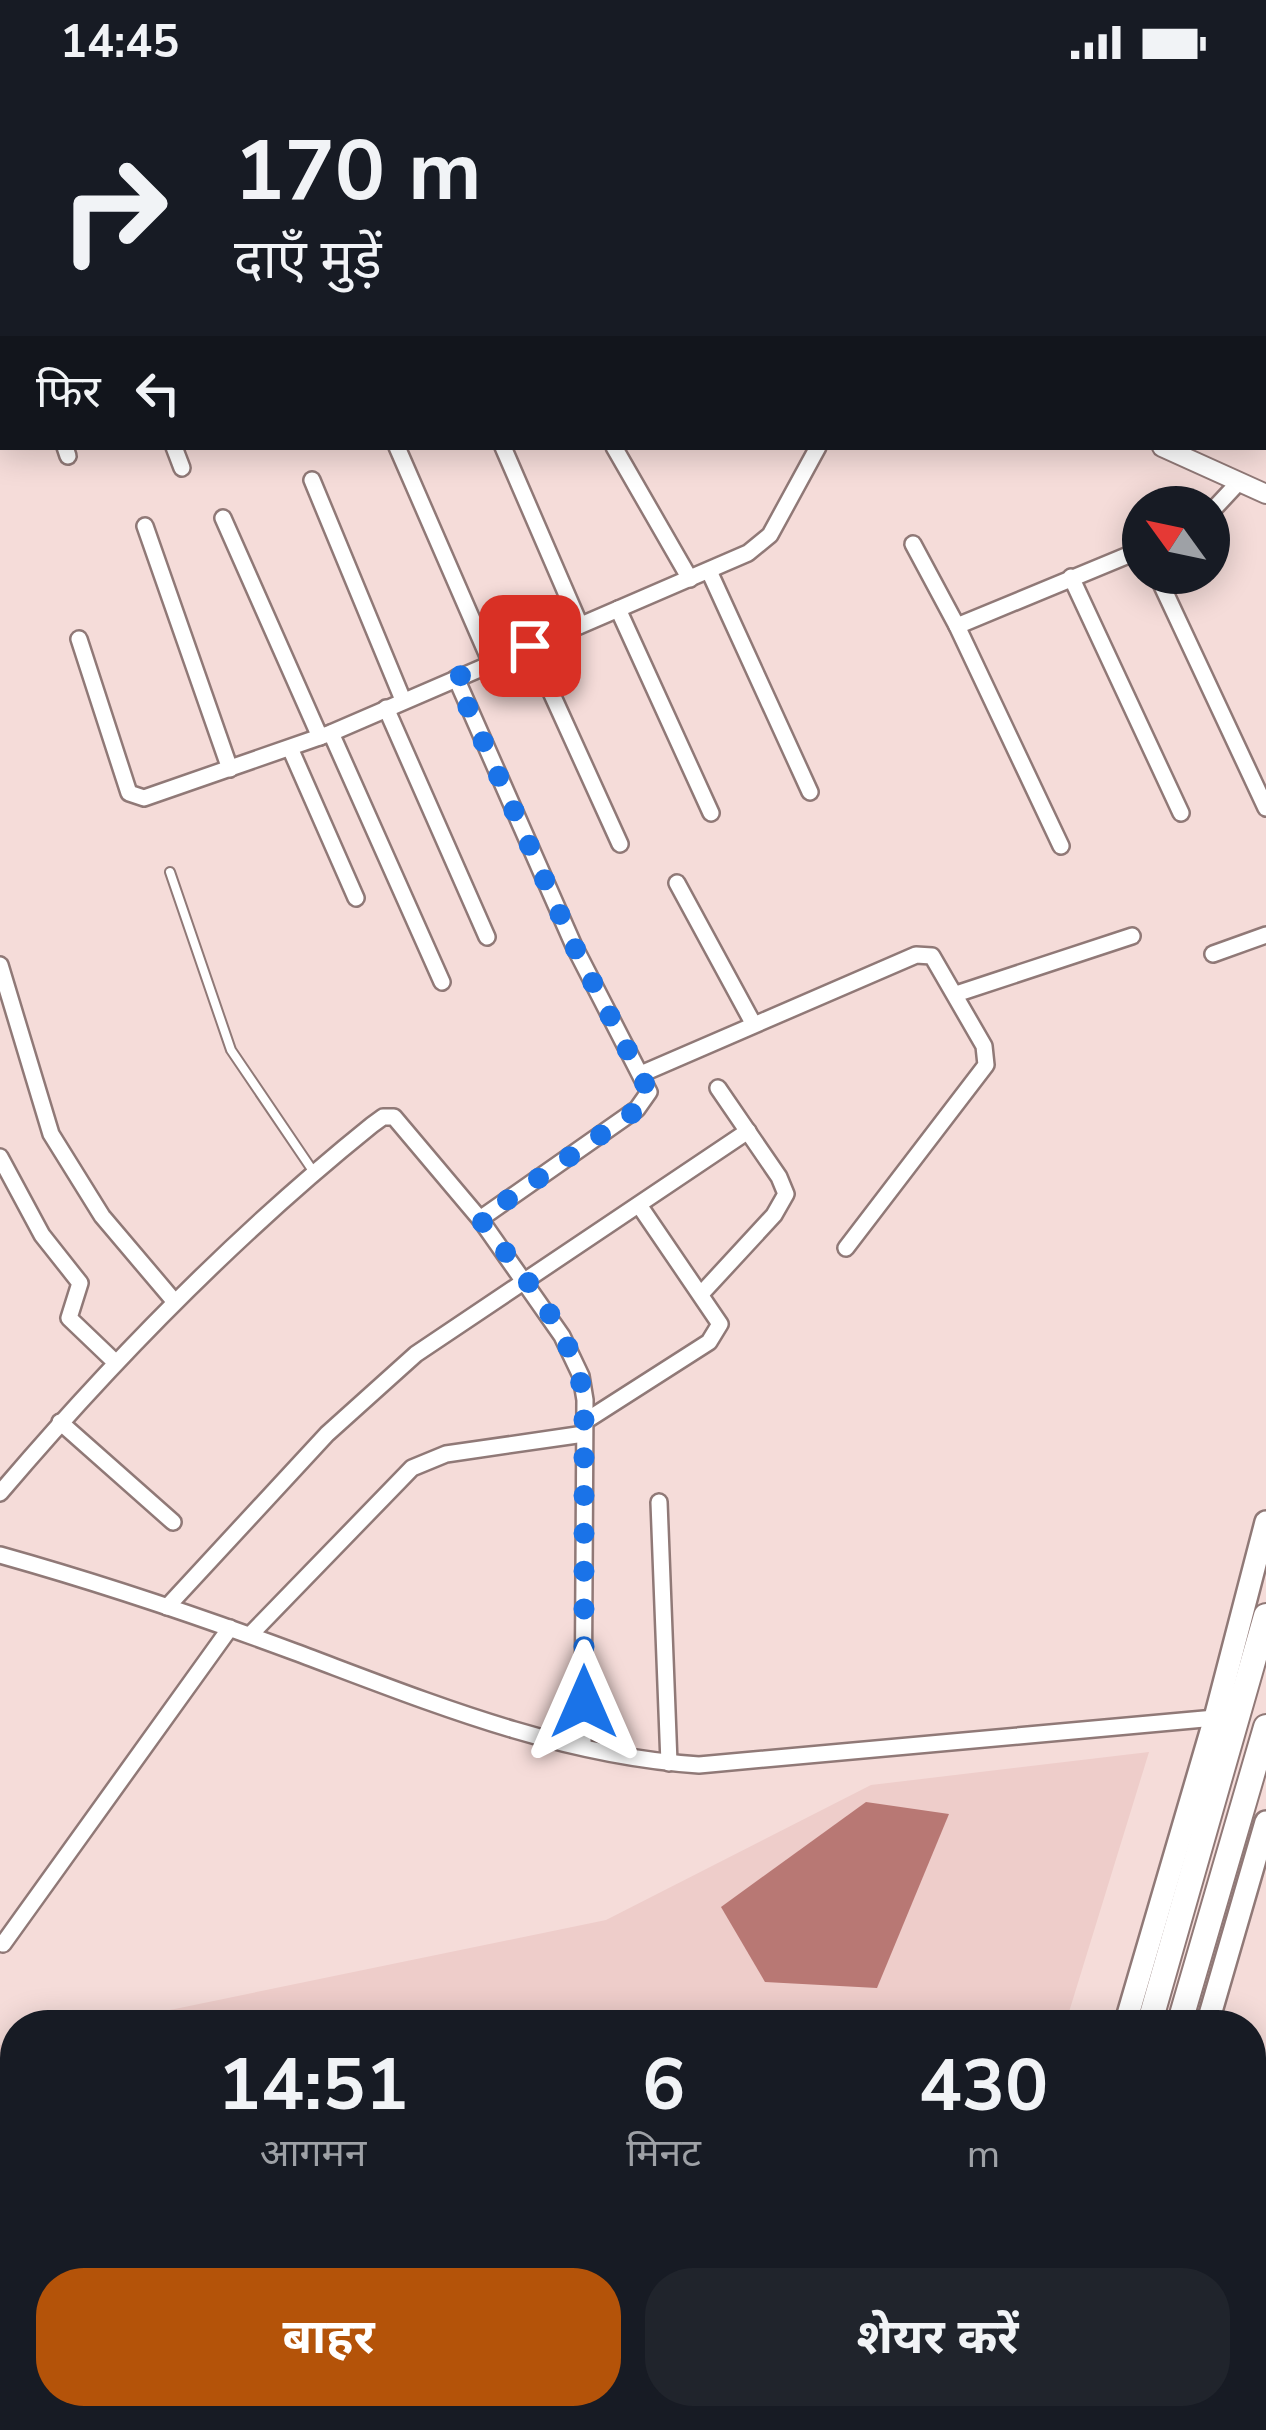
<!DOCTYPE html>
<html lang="hi">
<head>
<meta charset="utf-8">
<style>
	body { margin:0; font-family:"Nunito Sans","Noto Sans Devanagari",sans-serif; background:#20242c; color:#f1f3f6; height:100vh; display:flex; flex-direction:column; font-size:45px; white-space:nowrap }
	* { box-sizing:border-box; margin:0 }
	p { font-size:39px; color:#9ea1a6 }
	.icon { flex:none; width:66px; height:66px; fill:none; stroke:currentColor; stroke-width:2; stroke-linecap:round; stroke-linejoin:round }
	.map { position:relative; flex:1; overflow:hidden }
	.details { position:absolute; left:0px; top:1926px; width:1266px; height:420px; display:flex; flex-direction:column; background:#171b24; border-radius:48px 48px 0 0; box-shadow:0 6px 30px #0003 }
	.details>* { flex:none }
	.guide { position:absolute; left:0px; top:0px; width:1266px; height:366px; box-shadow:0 6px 30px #0003; background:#171b24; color:#f1f3f6; overflow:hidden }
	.needle { width:78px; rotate:303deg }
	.fabs { position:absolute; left:1122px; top:402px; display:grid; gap:24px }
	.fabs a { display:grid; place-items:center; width:108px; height:108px; border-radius:50%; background:#171b24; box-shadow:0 6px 30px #0003; font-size:60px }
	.pin { position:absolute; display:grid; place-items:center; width:102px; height:102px; color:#fff; margin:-51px; border-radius:24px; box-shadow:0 6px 18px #0006 }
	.me { position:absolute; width:132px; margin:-66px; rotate:0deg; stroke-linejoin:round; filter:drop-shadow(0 0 9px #0008) }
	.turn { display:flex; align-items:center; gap:42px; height:252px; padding:0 36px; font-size:54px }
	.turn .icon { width:156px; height:156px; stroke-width:2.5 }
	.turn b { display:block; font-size:84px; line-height:102px }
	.then { display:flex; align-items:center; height:114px; padding:0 36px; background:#0003; gap:24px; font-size:45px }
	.eta { display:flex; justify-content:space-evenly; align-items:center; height:204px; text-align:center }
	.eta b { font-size:72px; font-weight:700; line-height:84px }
	.button { display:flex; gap:24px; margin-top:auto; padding:24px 36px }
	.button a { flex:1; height:138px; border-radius:48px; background:#b45309; color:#fff; font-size:48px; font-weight:700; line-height:138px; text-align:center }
	.button a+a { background:#20242c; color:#f1f3f6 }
	.status { display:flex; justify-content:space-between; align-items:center; height:84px; padding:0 60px; background:#171b24; direction:ltr }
	.status svg { height:33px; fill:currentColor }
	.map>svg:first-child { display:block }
	.built { fill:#eecdca }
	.water { fill:#b87874 }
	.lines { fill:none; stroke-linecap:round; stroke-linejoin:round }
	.service-casing { stroke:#907977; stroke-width:12 }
	.minor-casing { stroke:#907977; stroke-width:20 }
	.tertiary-casing { stroke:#907977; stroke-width:22 }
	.secondary-casing { stroke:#907977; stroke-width:26 }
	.primary-casing { stroke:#907977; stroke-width:28 }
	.service { stroke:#fff; stroke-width:8 }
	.minor { stroke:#fff; stroke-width:15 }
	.tertiary { stroke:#fff; stroke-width:18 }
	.secondary { stroke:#fff; stroke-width:21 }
	.primary { stroke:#fff; stroke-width:24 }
	.route { stroke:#1a73e8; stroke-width:21; stroke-dasharray:0 37.8 }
</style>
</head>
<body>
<div class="status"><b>14:45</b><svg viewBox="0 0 49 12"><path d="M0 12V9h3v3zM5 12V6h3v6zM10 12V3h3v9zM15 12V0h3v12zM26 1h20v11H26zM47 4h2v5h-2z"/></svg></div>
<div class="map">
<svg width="1266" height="2346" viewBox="0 0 1266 2346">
	<rect width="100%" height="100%" fill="#f5dcd9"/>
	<g class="built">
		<polygon points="1149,1668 1065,1941 97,1941 606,1836 871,1701"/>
		<polygon points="15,1958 15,2331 932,2331 925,2346 0,2346 0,1961"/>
	</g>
	<polygon class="water" points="866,1718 949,1730 877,1904 765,1898 721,1823"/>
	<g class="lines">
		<defs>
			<g id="service">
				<polyline points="170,788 231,966 313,1087"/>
				<polyline points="649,2331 657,2346"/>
				<polyline points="79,2346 124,2331"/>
			</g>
			<g id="minor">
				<polyline points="42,0 43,3"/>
				<polyline points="114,3 119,0"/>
				<polyline points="0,69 3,67"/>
				<polyline points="0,162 3,169"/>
				<polyline points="65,363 68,372"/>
				<polyline points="174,363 182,384"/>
				<polyline points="397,363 491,579"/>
				<polyline points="503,363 580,541"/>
				<polyline points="614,363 690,495"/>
				<polyline points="312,396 403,616"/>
				<polyline points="1209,430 1238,399"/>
				<polyline points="223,434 320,653"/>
				<polyline points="145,442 230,685"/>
				<polyline points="913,460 957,542"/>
				<polyline points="709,487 810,708"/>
				<polyline points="1156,489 1266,724"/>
				<polyline points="1071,493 1181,729"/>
				<polyline points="618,525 711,729"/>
				<polyline points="79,555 129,709 144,714 331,649 748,469 770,451 818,363"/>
				<polyline points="530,562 620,760"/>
				<polyline points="456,594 574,862 649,1008 637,1025 480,1135"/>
				<polyline points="386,624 487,853"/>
				<polyline points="331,649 442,898"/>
				<polyline points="290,664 356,814"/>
				<polyline points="1061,762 957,542 1143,465"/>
				<polyline points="677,799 753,939"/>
				<polyline points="1213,870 1266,851"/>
				<polyline points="0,881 51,1050 102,1132 174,1217"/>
				<polyline points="956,910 1132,852"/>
				<polyline points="641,990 916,871 932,872 984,962 986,981 846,1164"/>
				<polyline points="0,1073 42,1151 80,1199 69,1234 115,1278"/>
				<polyline points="702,1209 774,1131 786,1110 779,1093 718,1004"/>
				<polyline points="60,1338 173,1438"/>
				<polyline points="584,1338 709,1258 720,1240 639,1121"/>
				<path d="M0,1409c114,-134 234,-257 372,-368l11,-8h11l86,102 82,117 19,40 4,24 -2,347"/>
				<polyline points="659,1418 669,1679"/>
				<path d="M0,1471c100,28 198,61 295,97 131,49 263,104 404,113l516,-47"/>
				<polyline points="167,1523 327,1350 416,1270 748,1047"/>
				<polyline points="250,1551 412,1384 446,1370 584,1350"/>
				<polyline points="3,1860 230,1544"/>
			</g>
			<g id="tertiary">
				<polyline points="405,0 411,3"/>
				<polyline points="1162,363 1266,410"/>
			</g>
			<g id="secondary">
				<polyline points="1125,1941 1215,1634 1266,1438"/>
				<polyline points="1207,1941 1266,1738"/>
				<polyline points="997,2346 1003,2331"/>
				<polyline points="1084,2346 1088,2331"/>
			</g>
			<g id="primary">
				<polyline points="1149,1941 1266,1532"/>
				<polyline points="1179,1941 1266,1643"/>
				<polyline points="1024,2346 1030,2331"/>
				<polyline points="1058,2346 1063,2331"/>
			</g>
		</defs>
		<use href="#service" class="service-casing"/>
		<use href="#minor" class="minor-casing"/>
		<use href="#tertiary" class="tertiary-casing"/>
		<use href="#secondary" class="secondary-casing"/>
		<use href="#primary" class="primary-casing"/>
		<use href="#service" class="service"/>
		<use href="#minor" class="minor"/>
		<use href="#tertiary" class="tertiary"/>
		<use href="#secondary" class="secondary"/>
		<use href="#primary" class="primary"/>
	</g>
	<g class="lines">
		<path class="route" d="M530,562l-75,32 119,268 75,146 -11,17 -158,110c40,54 95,113 104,181v302"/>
	</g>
</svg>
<div class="fabs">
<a><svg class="needle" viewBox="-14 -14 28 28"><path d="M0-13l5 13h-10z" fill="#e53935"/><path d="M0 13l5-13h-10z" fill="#9ea1a6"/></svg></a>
</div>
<div class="pin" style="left:530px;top:562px;background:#d93025"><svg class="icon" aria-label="arrive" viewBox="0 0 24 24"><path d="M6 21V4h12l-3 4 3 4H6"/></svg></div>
<svg class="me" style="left:584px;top:1618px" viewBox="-20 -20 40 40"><path d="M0-17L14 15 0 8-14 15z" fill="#1a73e8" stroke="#fff" stroke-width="4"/></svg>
<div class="guide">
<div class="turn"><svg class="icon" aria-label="right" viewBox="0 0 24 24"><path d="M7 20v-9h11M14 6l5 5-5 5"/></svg><div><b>170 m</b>दाएँ मुड़ें</div></div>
<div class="then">फिर<svg class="icon" aria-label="left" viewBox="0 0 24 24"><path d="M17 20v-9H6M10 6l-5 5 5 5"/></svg></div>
</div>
<section class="details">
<div class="eta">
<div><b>14:51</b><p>आगमन</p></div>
<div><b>6</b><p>मिनट</p></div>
<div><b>430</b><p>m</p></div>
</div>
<div class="button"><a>बाहर</a><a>शेयर करें</a></div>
</section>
</div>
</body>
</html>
